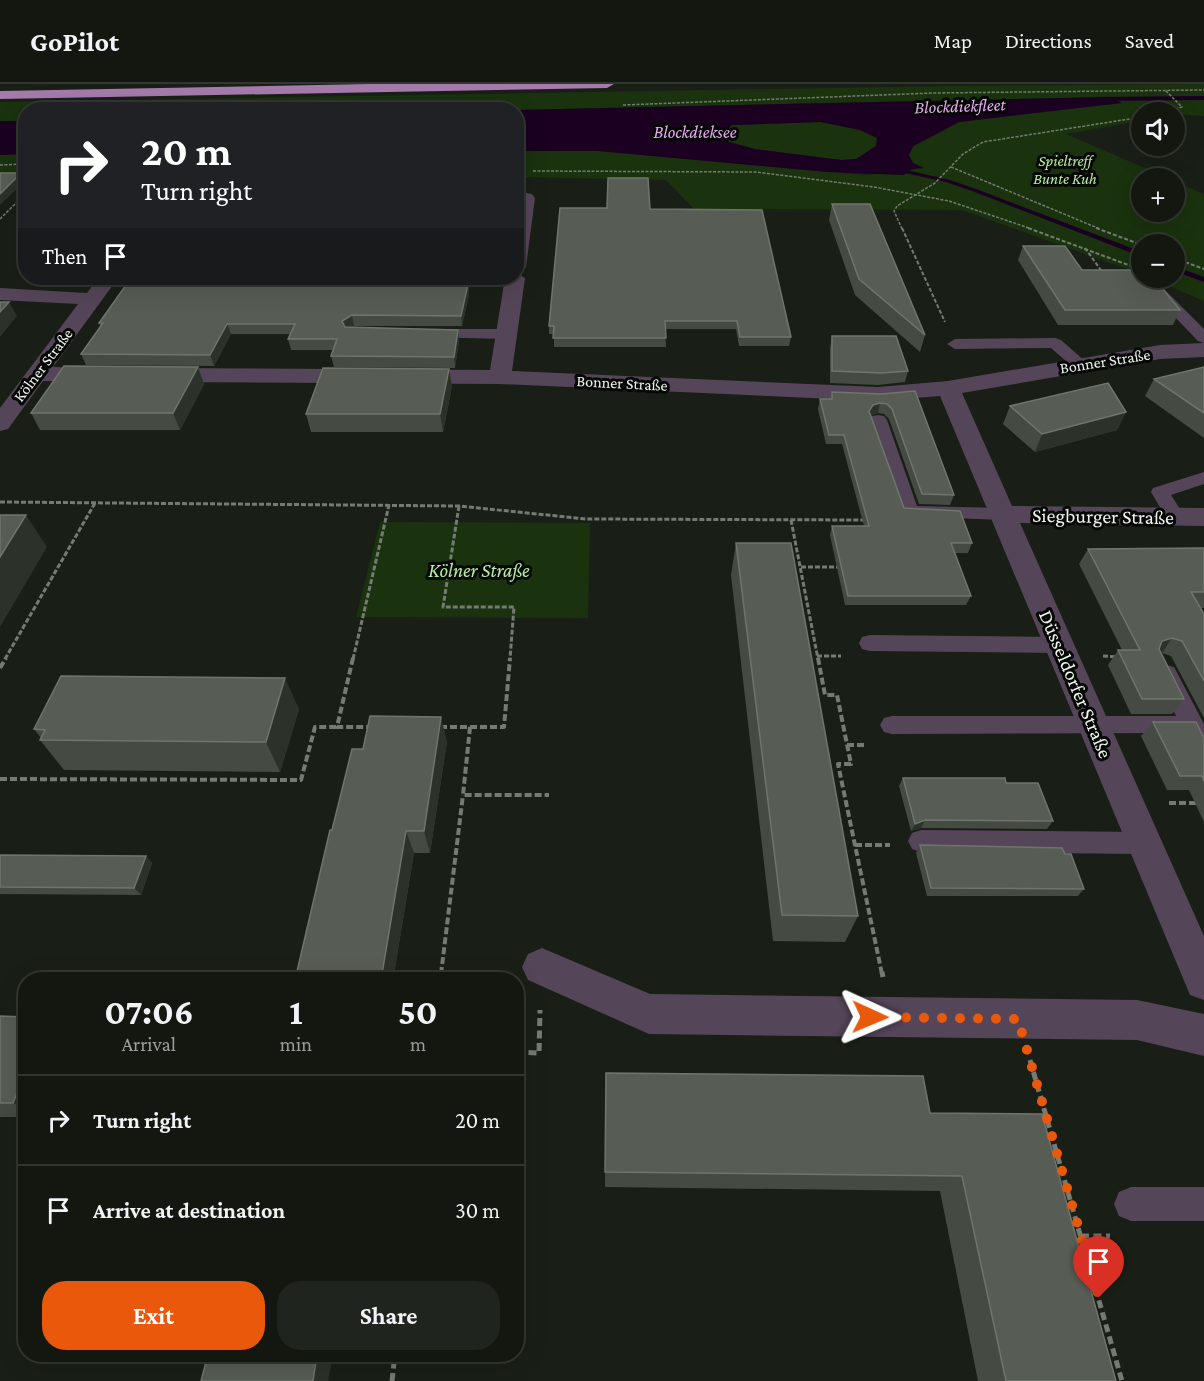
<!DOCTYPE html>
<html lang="en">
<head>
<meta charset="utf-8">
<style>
	body { margin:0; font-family:"Crimson Pro",serif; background:#20241e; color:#f1f3f6; height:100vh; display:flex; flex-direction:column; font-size:22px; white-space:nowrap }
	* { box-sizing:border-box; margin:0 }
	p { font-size:20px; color:#9d9f9f }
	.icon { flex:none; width:33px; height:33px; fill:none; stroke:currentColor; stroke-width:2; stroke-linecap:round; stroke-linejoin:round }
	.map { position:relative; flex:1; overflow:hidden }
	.panel { position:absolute; left:18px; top:888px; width:506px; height:390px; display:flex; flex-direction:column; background:#131710; border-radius:24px; box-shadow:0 6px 24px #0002,0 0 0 2px #323630 }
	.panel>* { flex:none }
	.guide { position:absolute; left:18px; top:18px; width:506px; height:183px; border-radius:24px; box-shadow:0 6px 24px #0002,0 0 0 2px #323630; background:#202124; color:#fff; overflow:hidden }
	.tools { position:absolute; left:1131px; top:18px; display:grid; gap:12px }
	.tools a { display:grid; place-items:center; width:54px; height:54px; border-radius:50%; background:#131710; box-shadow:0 6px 24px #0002,0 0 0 2px #323630; font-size:30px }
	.pin { position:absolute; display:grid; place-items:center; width:51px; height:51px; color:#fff; margin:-62px -26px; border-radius:50% 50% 50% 0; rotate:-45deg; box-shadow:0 0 6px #0007 }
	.pin .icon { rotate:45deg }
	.me { position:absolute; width:66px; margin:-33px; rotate:91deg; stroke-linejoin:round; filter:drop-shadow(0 0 4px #0008) }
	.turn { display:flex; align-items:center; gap:21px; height:126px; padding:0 24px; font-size:27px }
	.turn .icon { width:78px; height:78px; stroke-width:2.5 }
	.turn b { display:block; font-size:42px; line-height:51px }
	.then { display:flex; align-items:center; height:57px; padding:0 24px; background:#0003; gap:12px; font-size:22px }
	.eta { display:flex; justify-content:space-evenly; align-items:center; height:102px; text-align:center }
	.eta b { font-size:36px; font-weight:700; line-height:42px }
	.action { display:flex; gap:12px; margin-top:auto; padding:12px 24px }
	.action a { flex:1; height:69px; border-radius:24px; background:#ea580c; color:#fff; font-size:24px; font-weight:700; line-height:69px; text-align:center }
	.action a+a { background:#20241e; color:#f1f3f6 }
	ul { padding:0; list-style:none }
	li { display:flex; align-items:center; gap:18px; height:90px; padding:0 24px; border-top:2px solid #323630 }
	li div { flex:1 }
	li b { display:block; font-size:22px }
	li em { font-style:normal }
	header { display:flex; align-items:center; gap:36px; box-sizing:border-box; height:84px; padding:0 30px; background:#131710; border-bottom:2px solid #323630 }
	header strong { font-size:28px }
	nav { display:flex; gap:33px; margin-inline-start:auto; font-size:21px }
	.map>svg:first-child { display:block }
	.green { fill:#1a320e }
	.water { fill:#1b0021; fill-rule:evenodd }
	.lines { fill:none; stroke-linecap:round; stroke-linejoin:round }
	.stream { fill:#1b0021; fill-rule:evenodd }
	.path-far4 { stroke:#757b73; stroke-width:1.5; stroke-dasharray:3 1.5; stroke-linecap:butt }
	.path-far3 { stroke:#757b73; stroke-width:2; stroke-dasharray:4 2; stroke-linecap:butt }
	.path-far2 { stroke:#757b73; stroke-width:3; stroke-dasharray:5 2; stroke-linecap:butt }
	.path-far1 { stroke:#757b73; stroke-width:4; stroke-dasharray:7 3; stroke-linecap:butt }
	.path { stroke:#757b73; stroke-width:5; stroke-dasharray:8 4.5; stroke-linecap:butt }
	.service { fill:#554558; fill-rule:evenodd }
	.minor { fill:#554558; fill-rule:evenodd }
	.motorway { fill:#a47bab; fill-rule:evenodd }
	.wall { fill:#454b42 }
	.shaded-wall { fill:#2c3229 }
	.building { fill:#575d55; stroke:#6f756d; stroke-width:1.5 }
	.route { stroke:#ea580c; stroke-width:10; stroke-dasharray:0 18 }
	.labels { text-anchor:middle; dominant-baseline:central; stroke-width:6; stroke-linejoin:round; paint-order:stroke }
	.far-park-label { font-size:16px; font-style:italic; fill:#b7eda1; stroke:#060805 }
	.far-street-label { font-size:16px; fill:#f0f5ef; stroke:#060805 }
	.far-water-label { font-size:18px; font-style:italic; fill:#e7abf1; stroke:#060805 }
	.street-label { font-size:20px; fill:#f0f5ef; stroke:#060805 }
	.park-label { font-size:20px; font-style:italic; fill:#b7eda1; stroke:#060805 }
</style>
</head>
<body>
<header>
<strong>GoPilot</strong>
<nav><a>Map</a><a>Directions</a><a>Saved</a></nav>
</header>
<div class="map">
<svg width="1204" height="1297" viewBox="0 0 1204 1297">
	<rect width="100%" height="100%" fill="#191f16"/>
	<g class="green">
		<polygon points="1204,0 1204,32 1142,28 1141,37 1066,50 1168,94 1142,94 1142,128 1174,128 1175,98 1204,110 1204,217 1150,194 1174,194 1174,160 1142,160 1141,190 962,126 694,125 666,96 516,93 516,67 598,67 866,91 923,84 913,79 909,71 913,63 959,38 1120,18 1109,13 516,26 26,26 25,37 0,37 0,18 947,2"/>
		<polygon points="821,38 860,46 877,54 876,63 856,75 841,76 755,65 729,58 722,47 731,41"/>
		<polygon points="25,70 25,93 0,93 0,71"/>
		<polygon points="380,438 590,439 588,534 356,533"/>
	</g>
	<g class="water">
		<path d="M1109,13l13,6 -163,19 -46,24 -4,9 4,8 11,5 -12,1 -8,6 -77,-3 -229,-21h-82v-41zM821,38l39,8 17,8 -1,8 -20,13 -15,1 -86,-11 -26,-7 -7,-10 10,-7z"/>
		<polygon points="0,37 25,37 25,70 0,71"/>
	</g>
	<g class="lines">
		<g class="stream">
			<polygon points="1204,12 1204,16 1097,17 1094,15 1097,13"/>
			<polygon points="893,83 950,96 976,105 1142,168 1142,173 972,107 946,98 891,86"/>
			<polygon points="1174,182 1204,193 1204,198 1174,187"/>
		</g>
		<g class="path-far4">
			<polyline points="623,21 933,9 1204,6"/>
			<polyline points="1162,28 1182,23 1165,6"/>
			<polyline points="0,81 26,80"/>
			<polyline points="951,83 1100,145"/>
			<polyline points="533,87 756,88 874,103 949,117 1032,145"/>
			<polyline points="0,135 24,111"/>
			<polyline points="902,145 894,127 897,122 935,99 963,70 983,58 1142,33"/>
		</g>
		<g class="path-far3">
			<polyline points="902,144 945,238"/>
			<polyline points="1028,144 1142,186"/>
			<polyline points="1096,144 1142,161"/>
			<polyline points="1085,164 1103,189"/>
			<polyline points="1174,174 1204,185"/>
		</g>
		<g class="path-far2">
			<polyline points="0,418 459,422 586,435 864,436"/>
			<polyline points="459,422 443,523 514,523 510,575"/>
			<polyline points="791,436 818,575"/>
			<polyline points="801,483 841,483"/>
			<polyline points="817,572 841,572"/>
			<polyline points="1103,572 1119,573"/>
			<polyline points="5,575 95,419"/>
			<polyline points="353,575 389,421"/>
		</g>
		<g class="path-far1">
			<polyline points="353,574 337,643 373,643"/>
			<polyline points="818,574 825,611 837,611 851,680 838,680 882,890"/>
			<polyline points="0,584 6,574"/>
			<polyline points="440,643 470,643 463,711 549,711"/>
			<polyline points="470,643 504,643 510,574"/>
			<polyline points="847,661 867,661"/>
			<polyline points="0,695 301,696 315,643 337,643"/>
			<polyline points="1169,719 1204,719"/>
			<polyline points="855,761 890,761"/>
			<polyline points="441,890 463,711"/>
		</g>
		<g class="path">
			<polyline points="882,888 883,893"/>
			<polyline points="440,896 441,888"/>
			<polyline points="516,968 539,969 540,926"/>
			<polyline points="1030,976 1122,1297"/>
			<polyline points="1081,1152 1110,1152"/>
			<polyline points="392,1297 395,1270"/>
		</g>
		<g class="service">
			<polygon points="1158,203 1163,204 1204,245 1204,259 1198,257 1153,210 1151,207"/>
			<polygon points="426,245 507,245 515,250 507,255 420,253 418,250"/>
			<polygon points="1055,254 1061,256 1086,278 1088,281 1086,284 1074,284 1051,264 955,265 947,260 955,255"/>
			<polygon points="878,331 884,332 887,336 917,422 1003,424 1010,426 1013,430 1010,434 1003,436 902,432 869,336 872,332"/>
			<polygon points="1204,388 1204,400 1171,411 1185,433 1182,437 1175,439 1168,437 1151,408 1153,404"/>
			<polygon points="870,551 1059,553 1067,555 1070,561 1067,567 1059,569 870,567 862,565 859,559 862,553"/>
			<polygon points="1166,581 1174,583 1204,640 1204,674 1195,671 1184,649 892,650 884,648 880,641 884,634 892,632 1176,632 1155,589 1158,583"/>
			<polygon points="921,746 1145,748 1154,751 1158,759 1154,767 1145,770 921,768 912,765 908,757 912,749"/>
			<polygon points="1131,1103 1204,1103 1204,1137 1131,1137 1119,1132 1114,1120 1119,1108"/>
		</g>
		<g class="minor">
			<polygon points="526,109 532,110 535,114 526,183 523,187 517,189 525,194 512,287 878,303 948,297 1160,261 1204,259 1204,273 1160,275 962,309 1012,422 1204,424 1204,442 1020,439 1204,852 1204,916 1190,911 940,312 878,317 500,300 155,298 147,296 144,291 147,286 155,284 490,286 505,194 516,194 517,114 520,110"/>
			<polygon points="98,194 118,194 53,283 104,284 112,286 115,291 112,296 104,298 43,297 8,345 0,347 0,324 78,220 0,216 0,204 87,209"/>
			<polygon points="542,864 650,910 1137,916 1204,930 1204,972 1137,956 649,950 528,896 522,883 528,870"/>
		</g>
		<polygon class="motorway" points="370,0 614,0 607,4 0,15 0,7"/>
	</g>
	<g class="wall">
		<polygon points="832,120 925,251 920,268 855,211 829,136"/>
		<polygon points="607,124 650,125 791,253 789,262 739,262 736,245 665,245 666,263 554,263 554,250 549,250 549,242"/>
		<polygon points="1023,162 1082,186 1180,226 1173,241 1058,241 1018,176"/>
		<polygon points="131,194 469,194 468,200 469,211 462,242 354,242 351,244 459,256 455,284 334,283 331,272 333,266 291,266 288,255 290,250 231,250 214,282 86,281 81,270 100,242 99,239"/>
		<polygon points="832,252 908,287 905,298 878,301 830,299 830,264"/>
		<polygon points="198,283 204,300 180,346 40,346 31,329"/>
		<polygon points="1204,283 1204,354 1145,312 1154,295"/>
		<polygon points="452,302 443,348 311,348 306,330"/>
		<polygon points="832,308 881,310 954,411 950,421 919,420 889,335 884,330 878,329 871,331 904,424 972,459 968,469 955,469 971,512 966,521 845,521 830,451 832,442 864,442 842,360 826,360 818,325 820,315 830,315"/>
		<polygon points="1010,322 1126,328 1117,346 1035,368 1003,340"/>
		<polygon points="736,459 858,832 845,858 773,857 731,491"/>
		<polygon points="1204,464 1204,524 1200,524 1204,530 1204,634 1171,572 1162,569 1184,615 1172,630 1131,630 1108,581 1118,566 1122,566 1079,480 1088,465"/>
		<polygon points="299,625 280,688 64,686 40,656 41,654 34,645"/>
		<polygon points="1153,638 1204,654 1204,738 1189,706 1167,706 1141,652"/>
		<polygon points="447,657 430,769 414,769 393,896 295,896 332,746 363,665"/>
		<polygon points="903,694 1006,699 1053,737 1047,745 921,744 911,747 899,702"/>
		<polygon points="920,761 1065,770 1084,805 1078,812 927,812 916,769"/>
		<polygon points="0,771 146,772 152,779 141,811 0,810"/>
		<polygon points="0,932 26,933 26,1033 0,1033"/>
		<polygon points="606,989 930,1029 1116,1297 978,1297 940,1107 605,1103"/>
	</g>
	<g class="shaded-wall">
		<polygon points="21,89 25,97 0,121 0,110"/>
		<polygon points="466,194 469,194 468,200 469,211 462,242 461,232"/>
		<polygon points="9,218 17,232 0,253 0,228"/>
		<polygon points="352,231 354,242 344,248 342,237"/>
		<polygon points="227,240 231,250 214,282 210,271"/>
		<polygon points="458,246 459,256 455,284 454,273"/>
		<polygon points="198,283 204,300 180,346 173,329"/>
		<polygon points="449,285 452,302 443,348 440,330"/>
		<polygon points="880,319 878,329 870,331 869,327 873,321"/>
		<polygon points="1126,328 1117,346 1035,368 1042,350"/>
		<polygon points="26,431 47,463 0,543 0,473"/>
		<polygon points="1172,554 1162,569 1151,572 1162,557"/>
		<polygon points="285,594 299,625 280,688 266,658"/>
		<polygon points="441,633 447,657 430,769 424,747"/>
		<polygon points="925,736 921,744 911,747 915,740"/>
		<polygon points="406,747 414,769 393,896 381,896"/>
		<polygon points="146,772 152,779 141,811 134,804"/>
		<polygon points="26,987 26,1026 13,1019"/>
		<polygon points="317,1270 333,1270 328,1297 313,1297"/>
	</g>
	<g class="building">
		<polygon points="0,89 21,89 0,110"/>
		<polygon points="608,94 648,94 650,125 762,126 791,253 740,253 737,237 665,237 666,254 553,254 554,242 549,242 560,124 607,124"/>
		<polygon points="832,120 870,120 925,251 859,195"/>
		<polygon points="1023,162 1065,162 1082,186 1142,186 1142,194 1154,194 1180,226 1065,226"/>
		<polygon points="131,194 466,194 464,200 468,200 461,232 352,231 342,237 345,243 458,246 454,273 331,272 337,255 288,255 295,240 227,240 210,271 81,270 103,239 99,239"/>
		<polygon points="0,218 9,218 0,228"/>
		<polygon points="832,252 896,252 908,287 881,289 832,287"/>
		<polygon points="64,282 198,283 173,329 31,329"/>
		<polygon points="1204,283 1204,329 1154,295"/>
		<polygon points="323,284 449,285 440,330 306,330"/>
		<polygon points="1108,299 1126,328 1042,350 1010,322"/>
		<polygon points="915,307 954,411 922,410 892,325 887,320 880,319 873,321 869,327 904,424 960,427 972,459 951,459 971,512 848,512 832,442 869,442 844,351 829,351 820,315 832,315 832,308 881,310"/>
		<polygon points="0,431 26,431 0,473"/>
		<polygon points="736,459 791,459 858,832 782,831"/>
		<polygon points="1204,464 1204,508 1191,508 1204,530 1204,597 1182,557 1172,554 1162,557 1159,565 1184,615 1142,615 1118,566 1140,566 1088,465"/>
		<polygon points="61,592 285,594 266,658 40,656 45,646 34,645"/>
		<polygon points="370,632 441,633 424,747 406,747 381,896 295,896 330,746 332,746 352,665 363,665"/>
		<polygon points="1153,638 1196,638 1204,654 1204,697 1202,692 1180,692"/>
		<polygon points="903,694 1005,694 1006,699 1038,699 1053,737 925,736 915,740"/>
		<polygon points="920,761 1062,764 1065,770 1071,770 1084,805 931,804"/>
		<polygon points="0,771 146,772 134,804 0,803"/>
		<polygon points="0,932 26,933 26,987 13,1019 0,1019"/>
		<polygon points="606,989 923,992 930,1029 1042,1030 1116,1297 1006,1297 962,1092 605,1088"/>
		<polygon points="208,1270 317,1270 313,1297 201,1297"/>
	</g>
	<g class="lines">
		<polyline class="route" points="870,933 1018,935 1099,1214"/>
	</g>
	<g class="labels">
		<g class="far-park-label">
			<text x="1065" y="76">Spieltreff<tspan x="1065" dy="18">Bunte Kuh</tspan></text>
		</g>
		<g class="far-street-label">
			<text transform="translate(1105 277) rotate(-9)">Bonner Straße</text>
			<text transform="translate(43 281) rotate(-53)">Kölner Straße</text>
			<text transform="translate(622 299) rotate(3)">Bonner Straße</text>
		</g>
		<g class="far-water-label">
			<text transform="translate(960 22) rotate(-2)">Blockdiekfleet</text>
			<text x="695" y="48">Blockdieksee</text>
		</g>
		<g class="street-label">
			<text transform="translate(1103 432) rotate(1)">Siegburger Straße</text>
			<text transform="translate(1076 600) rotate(67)">Düsseldorfer Straße</text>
		</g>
		<g class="park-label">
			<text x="479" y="486">Kölner Straße</text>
		</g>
	</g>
</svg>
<div class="tools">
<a><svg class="icon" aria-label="sound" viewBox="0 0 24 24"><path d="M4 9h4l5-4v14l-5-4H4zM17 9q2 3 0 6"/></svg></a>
<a>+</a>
<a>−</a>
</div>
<div class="pin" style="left:1099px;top:1214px;background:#d93025"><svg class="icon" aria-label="arrive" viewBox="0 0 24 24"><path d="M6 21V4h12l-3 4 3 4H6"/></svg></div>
<svg class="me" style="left:870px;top:933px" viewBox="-20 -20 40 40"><path d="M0-17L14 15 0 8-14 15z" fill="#ea580c" stroke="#fff" stroke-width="4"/></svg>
<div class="guide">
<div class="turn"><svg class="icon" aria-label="right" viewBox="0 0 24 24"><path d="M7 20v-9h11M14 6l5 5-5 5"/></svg><div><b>20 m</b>Turn right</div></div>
<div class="then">Then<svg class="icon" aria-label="arrive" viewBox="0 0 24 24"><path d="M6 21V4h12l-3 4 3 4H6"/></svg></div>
</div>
<section class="panel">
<div class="eta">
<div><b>07:06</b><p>Arrival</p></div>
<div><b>1</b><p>min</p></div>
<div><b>50</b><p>m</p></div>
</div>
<ul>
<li><svg class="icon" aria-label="right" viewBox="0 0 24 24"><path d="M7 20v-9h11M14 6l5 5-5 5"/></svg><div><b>Turn right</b></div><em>20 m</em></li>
<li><svg class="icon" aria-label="arrive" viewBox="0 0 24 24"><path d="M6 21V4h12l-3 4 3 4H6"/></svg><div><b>Arrive at destination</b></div><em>30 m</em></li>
</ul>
<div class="action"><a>Exit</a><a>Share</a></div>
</section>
</div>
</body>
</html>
